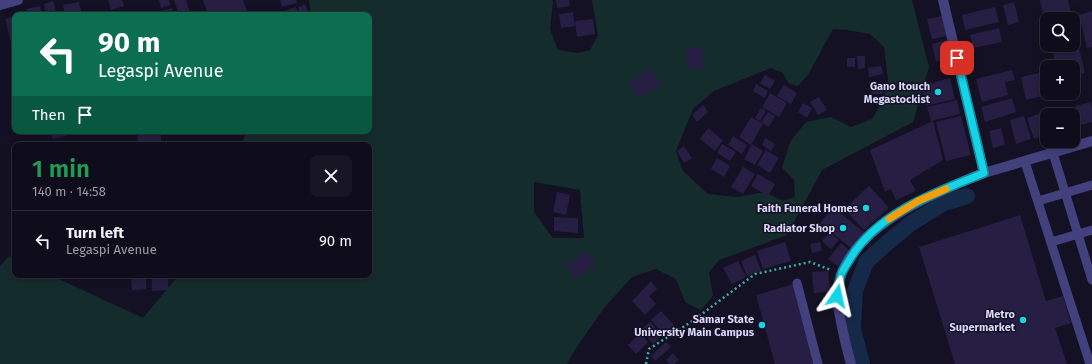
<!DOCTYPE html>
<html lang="en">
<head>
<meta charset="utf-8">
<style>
	body { margin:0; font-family:"Fira Sans",sans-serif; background:#181624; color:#f1f3f6; height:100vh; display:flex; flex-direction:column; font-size:15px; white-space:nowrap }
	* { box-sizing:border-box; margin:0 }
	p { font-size:13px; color:#9b9ca3 }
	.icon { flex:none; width:22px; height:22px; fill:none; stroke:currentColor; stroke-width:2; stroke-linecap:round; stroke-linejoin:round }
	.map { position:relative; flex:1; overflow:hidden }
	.side { position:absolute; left:12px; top:142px; width:360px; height:136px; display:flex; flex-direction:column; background:#0f0d1b; border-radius:8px; box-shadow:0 2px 10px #0003,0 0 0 1px #2f2d3a }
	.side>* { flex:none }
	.hud { position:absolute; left:12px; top:12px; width:360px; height:122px; border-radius:8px; box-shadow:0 2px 10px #0003,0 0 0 1px #2f2d3a; background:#0b6e4f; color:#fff; overflow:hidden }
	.fabs { position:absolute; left:1040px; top:12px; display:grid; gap:8px }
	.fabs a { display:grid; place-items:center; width:40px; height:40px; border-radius:8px; background:#0f0d1b; box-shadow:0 2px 10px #0003,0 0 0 1px #2f2d3a; font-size:20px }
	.pin { position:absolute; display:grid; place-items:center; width:34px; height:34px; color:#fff; margin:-17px; border-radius:8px; box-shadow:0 2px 6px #0006 }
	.me { position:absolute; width:44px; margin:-22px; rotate:11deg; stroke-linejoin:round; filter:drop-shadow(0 0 3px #0008) }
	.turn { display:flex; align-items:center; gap:14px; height:84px; padding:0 20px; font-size:18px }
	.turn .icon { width:52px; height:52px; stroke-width:2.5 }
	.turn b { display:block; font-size:28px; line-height:34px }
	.then { display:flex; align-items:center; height:38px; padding:0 20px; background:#0003; gap:8px; font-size:15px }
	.round { display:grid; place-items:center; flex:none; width:42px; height:42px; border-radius:8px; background:#181624 }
	.summary { display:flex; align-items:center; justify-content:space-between; height:68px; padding:0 20px }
	h1 { font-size:24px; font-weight:600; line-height:30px; color:#1e9e55 }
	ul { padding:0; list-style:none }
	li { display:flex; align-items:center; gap:12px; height:60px; padding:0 20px; border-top:1px solid #2f2d3a }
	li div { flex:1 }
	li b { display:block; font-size:15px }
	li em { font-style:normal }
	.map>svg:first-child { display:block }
	.green { fill:#142d2c; fill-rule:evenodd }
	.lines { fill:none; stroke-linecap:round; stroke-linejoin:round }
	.canal { stroke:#152949; stroke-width:16 }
	.building { fill:#261f43 }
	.path { stroke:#3baca5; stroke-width:2.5; stroke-dasharray:2 3; stroke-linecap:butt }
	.service { stroke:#43407e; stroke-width:9 }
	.minor { stroke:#43407e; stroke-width:10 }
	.tertiary { stroke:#43407e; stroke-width:10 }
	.route-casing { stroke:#0e8a97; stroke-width:10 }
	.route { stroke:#16d4e8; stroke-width:7 }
	.slow { stroke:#f59e0b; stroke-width:7 }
	.poi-dot { fill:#16d4e8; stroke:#141124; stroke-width:1.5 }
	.labels { text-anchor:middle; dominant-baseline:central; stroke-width:3; stroke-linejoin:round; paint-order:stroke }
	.poi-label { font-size:11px; font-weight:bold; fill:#dbd7fb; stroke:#141124; text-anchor:end }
</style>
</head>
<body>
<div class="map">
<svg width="1092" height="364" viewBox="0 0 1092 364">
	<rect width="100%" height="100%" fill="#141124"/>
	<path class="green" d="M309,0h242l2,1 -3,28 8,21 19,3 13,-3 8,-15 -6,-35h320l17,67 -16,55 -91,48 -35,65 -68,25 -10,12 4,24 -12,14 -16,-8 -9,-23 -20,-10 -24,8 -28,31 -28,40 -9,16h-567v-98l9,-10 6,3v16h35l93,43 36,-43h190v-130h-127l4,-14h123v-116h-58zM833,29l14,1 23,4 14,13 4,33 -5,21 -11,18 -21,8 -20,-10 -25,5 -16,20 -8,26 12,12 1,17 -12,4 -18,-9 -28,5 -29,-3 -25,-23 -7,-20 17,-42 21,-18 57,-23 12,5 5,10 10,3 10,-11zM534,182l46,8 4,48h-31l-19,-26z"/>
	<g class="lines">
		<polyline class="canal" points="862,364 853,328 855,291 866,262 887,243 910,224 944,203 967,196"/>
	</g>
	<g class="building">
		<polygon points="108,0 122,0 124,6 111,10"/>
		<polygon points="159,0 169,0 171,5 161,8"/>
		<polygon points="174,0 186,0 191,15 179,15"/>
		<polygon points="203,0 243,0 248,15 208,15"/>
		<polygon points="280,0 296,0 297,3 282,7"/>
		<polygon points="556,0 569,0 570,6 557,8"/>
		<polygon points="1040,0 1068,0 1072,19 1047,19 1046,27"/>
		<polygon points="53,1 57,15 47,15 44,4"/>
		<polygon points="79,2 82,15 65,15 63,5"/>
		<polygon points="1014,2 1019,22 1008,25 1003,5"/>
		<polygon points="305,4 309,15 300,15 298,7"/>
		<polygon points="40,6 42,15 28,15 26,9"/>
		<polygon points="296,7 299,15 285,15 284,11"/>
		<polygon points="995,7 999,22 965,30 962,15"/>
		<polygon points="172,8 174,15 155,15 154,13"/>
		<polygon points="1092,11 1092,47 1087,48 1079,15"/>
		<polygon points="573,12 575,26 561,28 559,14"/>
		<polygon points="15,16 15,54 14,55 5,19"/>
		<polygon points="942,16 947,36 932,39 927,19"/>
		<polygon points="593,19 595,34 577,37 575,21"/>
		<polygon points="1073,24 1085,73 1073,76 1073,67 1056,67 1051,45 1073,45"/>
		<polygon points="999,28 1002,42 973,48 970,35"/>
		<polygon points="947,40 951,58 936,62 932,44"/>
		<polygon points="702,47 704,68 688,69 686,48"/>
		<polygon points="857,56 865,56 865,68 858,69"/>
		<rect x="847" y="58" width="8" height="9"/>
		<polygon points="881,66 883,74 869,77 868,68"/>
		<polygon points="651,69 661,85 638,98 629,82"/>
		<polygon points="1012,70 1015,80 1005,82 1008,95 982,102 976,79"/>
		<polygon points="1047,71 1047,93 1050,94 1026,100 1021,77"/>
		<polygon points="765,75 775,81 770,89 760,83"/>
		<polygon points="950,78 955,99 926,106 921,86"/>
		<polygon points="756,84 768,91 765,98 753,91"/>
		<rect x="871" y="84" width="12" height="10"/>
		<polygon points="784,85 797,93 791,104 777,96"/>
		<polygon points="770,93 787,103 779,117 762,107"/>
		<polygon points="819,97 827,110 818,115 810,102"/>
		<polygon points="1012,98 1016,112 985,122 981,107"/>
		<polygon points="957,100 960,114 931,121 927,107"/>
		<polygon points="1091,102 1092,108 1092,122 1080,125 1075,106"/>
		<polygon points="803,103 812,108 807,118 798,112"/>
		<polygon points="703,105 708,112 697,122 692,115"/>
		<polygon points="1071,107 1073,115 1060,115 1059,110"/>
		<polygon points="761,108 766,111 760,121 755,118"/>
		<polygon points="1053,108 1055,115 1047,115 1045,111"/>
		<polygon points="768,112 775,116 769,127 761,122"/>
		<polygon points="1041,113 1047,130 1047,134 1034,139 1027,118"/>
		<polygon points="961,116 971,155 946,161 936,122"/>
		<polygon points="1024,116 1031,139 1016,144 1010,120"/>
		<polygon points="751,117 763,124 751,145 739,137"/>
		<polygon points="933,121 943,160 910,180 916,191 896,200 891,189 885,192 870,150"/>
		<polygon points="708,128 723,140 715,151 700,139"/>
		<polygon points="1001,128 1005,145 993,148 989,131"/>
		<polygon points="51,131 76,131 76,133 53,139"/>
		<polygon points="137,131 161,131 161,145 138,145"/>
		<polygon points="733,136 747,145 742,154 728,145"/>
		<polygon points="765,138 775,144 771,151 762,145"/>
		<polygon points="722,144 736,152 730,161 717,153"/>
		<polygon points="752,144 763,151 755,165 744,159"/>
		<polygon points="684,146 692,158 684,163 677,151"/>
		<polygon points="766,150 779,158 770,173 757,165"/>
		<polygon points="717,158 730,166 724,177 711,169"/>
		<polygon points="743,167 755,174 743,194 731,187"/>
		<polygon points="758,174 775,184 768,196 751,186"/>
		<polygon points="869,186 889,208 864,230 844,209"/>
		<polygon points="557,192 570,195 566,215 553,212"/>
		<polygon points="833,207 865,233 852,249 820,223"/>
		<polygon points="1020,215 1046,301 1063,296 1071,323 1055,328 1067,364 955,364 919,247"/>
		<polygon points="554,217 578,218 578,233 554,231"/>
		<polygon points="829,232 839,240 831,249 822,241"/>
		<polygon points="785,242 791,261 763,269 757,251"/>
		<polygon points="820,242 822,251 812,253 810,244"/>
		<polygon points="841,243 850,251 838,266 828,259"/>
		<polygon points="586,251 596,264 576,279 566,266"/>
		<polygon points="755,255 761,270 747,276 741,261"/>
		<polygon points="738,261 746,277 732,284 723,268"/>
		<polygon points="828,271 830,292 814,293 812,272"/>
		<polygon points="131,275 146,275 146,289 132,290"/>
		<polygon points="168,277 168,290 152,291 152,278"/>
		<polygon points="651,281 657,289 649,296 656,304 645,315 632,301"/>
		<polygon points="794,284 816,364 775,364 756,295"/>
		<polygon points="661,311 674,325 664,335 651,320"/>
		<polygon points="650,322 662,335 653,344 641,330"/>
		<polygon points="640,333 648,342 636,354 628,345"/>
		<polygon points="666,342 671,347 655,361 651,356"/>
		<polygon points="673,353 679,360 674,364 669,364 666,360"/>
	</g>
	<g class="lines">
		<polyline class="path" points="646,364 649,349 694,320 755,274 810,262 831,270"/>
		<g class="service">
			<polyline points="1053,153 1092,280"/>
			<polyline points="1025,162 1090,364"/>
			<polyline points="1038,201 1092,185"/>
			<polyline points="1051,242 1092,230"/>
			<polyline points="797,283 818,364"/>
		</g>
		<polyline class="minor" points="984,173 1092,141"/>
		<g class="tertiary">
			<polyline points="0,5 18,0"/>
			<path d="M851,364c-5,-18 -9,-35 -12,-53 -1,-5 -2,-11 -2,-16 3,-65 95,-101 147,-122l-41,-173"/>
		</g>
	</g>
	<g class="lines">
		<defs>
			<path id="route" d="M837,296c1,-7 2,-14 4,-21 2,-6 6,-11 9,-16 27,-46 87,-67 134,-86l-27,-115"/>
		</defs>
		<use href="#route" class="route-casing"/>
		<use href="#route" class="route"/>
		<polyline class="slow" points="889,219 918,201 946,189"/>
	</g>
	<g class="poi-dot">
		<circle cx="938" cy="92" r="4"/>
		<circle cx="866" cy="208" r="4"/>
		<circle cx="843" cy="228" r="4"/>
		<circle cx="1023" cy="320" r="4"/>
		<circle cx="762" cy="325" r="4"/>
	</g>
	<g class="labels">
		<g class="poi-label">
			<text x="930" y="86">Gano Itouch<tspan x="930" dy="13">Megastockist</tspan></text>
			<text x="858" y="208">Faith Funeral Homes</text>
			<text x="835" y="228">Radiator Shop</text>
			<text x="1015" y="314">Metro<tspan x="1015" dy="13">Supermarket</tspan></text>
			<text x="754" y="319">Samar State<tspan x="754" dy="13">University Main Campus</tspan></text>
		</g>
	</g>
</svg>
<div class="fabs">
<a><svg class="icon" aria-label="search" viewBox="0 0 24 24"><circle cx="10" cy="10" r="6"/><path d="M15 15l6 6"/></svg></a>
<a>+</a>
<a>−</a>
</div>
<div class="pin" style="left:957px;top:58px;background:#d93025"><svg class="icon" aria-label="arrive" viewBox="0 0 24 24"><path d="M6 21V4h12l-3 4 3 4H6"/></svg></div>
<svg class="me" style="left:837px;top:296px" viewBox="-20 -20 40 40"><path d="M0-17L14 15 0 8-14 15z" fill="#16d4e8" stroke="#fff" stroke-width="4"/></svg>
<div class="hud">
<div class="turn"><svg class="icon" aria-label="left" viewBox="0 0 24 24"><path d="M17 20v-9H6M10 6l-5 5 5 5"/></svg><div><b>90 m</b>Legaspi Avenue</div></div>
<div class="then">Then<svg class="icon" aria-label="arrive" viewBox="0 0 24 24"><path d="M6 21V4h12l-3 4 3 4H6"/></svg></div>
</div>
<section class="side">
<div class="summary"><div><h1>1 min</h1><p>140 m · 14:58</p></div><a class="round"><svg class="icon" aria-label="close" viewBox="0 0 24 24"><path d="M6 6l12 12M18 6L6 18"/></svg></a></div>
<ul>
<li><svg class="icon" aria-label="left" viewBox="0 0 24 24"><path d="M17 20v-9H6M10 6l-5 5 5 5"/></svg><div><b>Turn left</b><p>Legaspi Avenue</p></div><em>90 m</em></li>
</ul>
</section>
</div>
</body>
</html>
